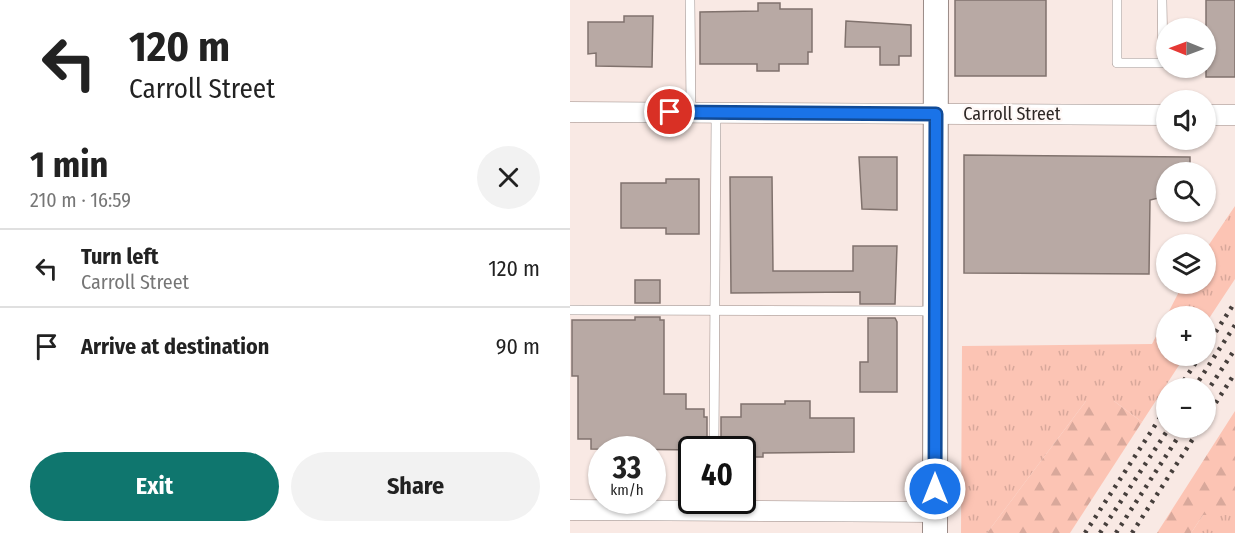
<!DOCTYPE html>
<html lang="en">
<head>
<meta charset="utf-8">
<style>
	body { margin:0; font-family:"Fira Sans Condensed",sans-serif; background:#f2f2f2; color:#222; height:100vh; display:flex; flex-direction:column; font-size:22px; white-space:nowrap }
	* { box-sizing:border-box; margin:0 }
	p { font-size:20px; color:#767676 }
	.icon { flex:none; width:33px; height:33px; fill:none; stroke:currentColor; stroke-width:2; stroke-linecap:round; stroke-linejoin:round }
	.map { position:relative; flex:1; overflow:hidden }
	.sheet { display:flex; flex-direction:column; background:#fff; width:570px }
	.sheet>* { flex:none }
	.top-card { background:#fff; color:#222; overflow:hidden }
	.needle { width:39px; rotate:271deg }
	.fabs { position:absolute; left:586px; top:18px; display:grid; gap:12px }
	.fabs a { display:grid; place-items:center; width:60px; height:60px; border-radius:50%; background:#fff; box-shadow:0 2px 4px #0004; font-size:30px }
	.speed { position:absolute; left:18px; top:436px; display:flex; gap:12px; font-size:30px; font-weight:700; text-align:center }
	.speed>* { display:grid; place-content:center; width:78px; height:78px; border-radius:50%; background:#fff; box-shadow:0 2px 4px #0004; line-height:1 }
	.speed small { font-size:15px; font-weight:400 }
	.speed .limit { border:3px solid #111; border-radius:9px; background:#fff; color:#111 }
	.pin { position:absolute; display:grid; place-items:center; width:51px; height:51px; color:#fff; margin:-26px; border:3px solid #fff; border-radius:50%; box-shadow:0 2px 6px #0007 }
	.me { position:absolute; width:66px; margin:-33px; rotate:0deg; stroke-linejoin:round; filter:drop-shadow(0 0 4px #0008) }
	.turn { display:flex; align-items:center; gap:21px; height:126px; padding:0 30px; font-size:27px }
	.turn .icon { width:78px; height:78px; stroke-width:2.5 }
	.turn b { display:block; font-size:42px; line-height:51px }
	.round { display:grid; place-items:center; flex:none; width:63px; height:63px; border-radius:32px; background:#f2f2f2 }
	.head { display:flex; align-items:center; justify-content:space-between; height:102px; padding:0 30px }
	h1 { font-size:36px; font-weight:700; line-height:45px }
	.cta { display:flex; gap:12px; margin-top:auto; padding:12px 30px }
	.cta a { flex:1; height:69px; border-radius:36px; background:#0f766e; color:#fff; font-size:24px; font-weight:700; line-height:69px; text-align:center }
	.cta a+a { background:#f2f2f2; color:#222 }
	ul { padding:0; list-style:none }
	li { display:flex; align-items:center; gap:18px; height:78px; padding:0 30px; border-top:2px solid #e0e0e0 }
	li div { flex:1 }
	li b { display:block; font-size:22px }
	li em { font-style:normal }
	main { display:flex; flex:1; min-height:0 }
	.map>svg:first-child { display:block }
	.grass { fill:url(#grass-tufts) }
	.forest { fill:url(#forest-firs) }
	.building { fill:#b8a9a4; stroke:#80726d; stroke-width:1.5 }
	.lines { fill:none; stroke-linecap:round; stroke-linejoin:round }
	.service-casing { stroke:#9a8b87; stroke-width:10 }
	.minor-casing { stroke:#9a8b87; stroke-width:21 }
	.tertiary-casing { stroke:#9a8b87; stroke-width:26 }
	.service { stroke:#fff; stroke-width:9 }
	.minor { stroke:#fff; stroke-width:20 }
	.tertiary { stroke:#fff; stroke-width:24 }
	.rail { stroke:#463f3c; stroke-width:4.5; stroke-dasharray:3 6; stroke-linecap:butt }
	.route-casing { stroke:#114b97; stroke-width:15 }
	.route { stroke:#1a73e8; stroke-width:10 }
	.labels { text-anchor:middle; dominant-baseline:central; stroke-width:4.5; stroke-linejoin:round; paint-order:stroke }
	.street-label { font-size:18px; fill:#2e2826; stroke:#fff8f6 }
</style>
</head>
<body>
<main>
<section class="sheet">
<div class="top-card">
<div class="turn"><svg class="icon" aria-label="left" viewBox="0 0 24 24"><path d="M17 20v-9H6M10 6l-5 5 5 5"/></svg><div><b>120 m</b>Carroll Street</div></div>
</div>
<div class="head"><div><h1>1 min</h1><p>210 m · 16:59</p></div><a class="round"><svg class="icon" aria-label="close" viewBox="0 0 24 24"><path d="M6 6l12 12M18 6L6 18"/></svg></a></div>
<ul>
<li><svg class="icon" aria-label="left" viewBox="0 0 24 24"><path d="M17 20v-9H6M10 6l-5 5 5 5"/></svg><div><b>Turn left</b><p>Carroll Street</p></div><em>120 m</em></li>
<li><svg class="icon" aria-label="arrive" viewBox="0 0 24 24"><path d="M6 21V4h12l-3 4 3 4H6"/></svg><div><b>Arrive at destination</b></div><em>90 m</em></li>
</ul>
<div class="cta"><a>Exit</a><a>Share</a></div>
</section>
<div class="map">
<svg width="665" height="533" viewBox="0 0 665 533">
	<defs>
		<pattern id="grass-tufts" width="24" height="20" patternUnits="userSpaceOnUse" patternTransform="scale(1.5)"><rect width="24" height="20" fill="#fcc4b4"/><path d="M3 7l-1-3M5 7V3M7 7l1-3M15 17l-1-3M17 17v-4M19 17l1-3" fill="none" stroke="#d8a89b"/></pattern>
		<pattern id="forest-firs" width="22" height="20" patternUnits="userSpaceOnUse" patternTransform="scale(1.5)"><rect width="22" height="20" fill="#fcc4b4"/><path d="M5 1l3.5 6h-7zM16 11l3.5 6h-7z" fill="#d8a89b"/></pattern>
	</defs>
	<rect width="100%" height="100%" fill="#f9e9e4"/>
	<g class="grass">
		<polygon points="665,206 665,279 636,323 636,316 597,316 597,356 615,356 572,422 544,401 516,401 417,533 391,533 392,346 582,344 613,284 636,284 636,249"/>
		<polygon points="633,515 665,515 665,533 621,533"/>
	</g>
	<g class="forest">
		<polygon points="516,401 544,401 572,422 500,533 417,533"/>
		<polygon points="665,411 665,515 633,515 621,533 587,533"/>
	</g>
	<g class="building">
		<rect x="385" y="0" width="91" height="76"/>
		<rect x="636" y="0" width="29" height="77"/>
		<polygon points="188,3 210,3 210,9 242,9 242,52 238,52 238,64 209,64 209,71 187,71 187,64 130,64 130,12 188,11"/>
		<polygon points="54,16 83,16 82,67 26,66 26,53 18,54 18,22 54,22"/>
		<polygon points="276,21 341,25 341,56 329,56 329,65 310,65 310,47 275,47"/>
		<polygon points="394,155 620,157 620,172 597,172 597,196 580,200 579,274 394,273"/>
		<polygon points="289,157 327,157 327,210 292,209"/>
		<polygon points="160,177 202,177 203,271 283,271 283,246 327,246 325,304 290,304 290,292 161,293"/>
		<polygon points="96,179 129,179 129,234 96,234 96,228 51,228 51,183 96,183"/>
		<rect x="65" y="280" width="25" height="23"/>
		<polygon points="65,317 90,317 90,320 94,320 94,394 116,394 116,409 134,409 134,417 137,417 137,450 21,449 21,439 8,439 8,376 2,376 2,320 65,320"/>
		<polygon points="298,318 325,318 327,322 327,392 290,392 290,362 298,362"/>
		<polygon points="215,401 240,401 240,418 284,418 284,452 193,453 193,457 172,457 172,450 151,450 151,417 171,417 171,404 215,404"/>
	</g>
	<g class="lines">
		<defs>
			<g id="service">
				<polyline points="120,0 121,113"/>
				<polyline points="547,0 547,63 593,63 592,0"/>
				<polyline points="0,310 363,311"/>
				<polyline points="144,450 146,113"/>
			</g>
			<g id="minor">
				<polyline points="0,112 597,115"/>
				<polyline points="636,115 665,115"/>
				<polyline points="0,510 365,512"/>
			</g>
			<polyline id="tertiary" points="365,533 366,0"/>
		</defs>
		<use href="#service" class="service-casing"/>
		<use href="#minor" class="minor-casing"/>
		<use href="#tertiary" class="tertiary-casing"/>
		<use href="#service" class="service"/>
		<use href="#minor" class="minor"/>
		<use href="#tertiary" class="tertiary"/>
		<g class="rail">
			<polyline points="636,347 665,302"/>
			<polyline points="609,388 630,356"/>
			<polyline points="624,388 665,325"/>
			<polyline points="636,393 665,349"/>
			<polyline points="636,418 665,373"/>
			<polyline points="515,533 597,407"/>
			<polyline points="530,533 599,428"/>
			<polyline points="546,533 614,428"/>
			<polyline points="562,533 630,428"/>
		</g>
	</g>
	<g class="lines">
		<defs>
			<polyline id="route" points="100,112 366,114 365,489"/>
		</defs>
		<use href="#route" class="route-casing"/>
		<use href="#route" class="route"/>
	</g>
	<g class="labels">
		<g class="street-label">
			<text x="442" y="114">Carroll Street</text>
		</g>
	</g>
</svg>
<div class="fabs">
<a><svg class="needle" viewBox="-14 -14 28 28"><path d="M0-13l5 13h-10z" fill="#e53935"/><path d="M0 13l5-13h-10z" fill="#767676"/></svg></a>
<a><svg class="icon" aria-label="sound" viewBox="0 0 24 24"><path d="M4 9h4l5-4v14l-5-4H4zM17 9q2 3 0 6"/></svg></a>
<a><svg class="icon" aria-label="search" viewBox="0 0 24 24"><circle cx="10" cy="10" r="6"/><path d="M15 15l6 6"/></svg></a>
<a><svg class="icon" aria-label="layers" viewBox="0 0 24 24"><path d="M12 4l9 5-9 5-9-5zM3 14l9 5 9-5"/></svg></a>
<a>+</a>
<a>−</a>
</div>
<div class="speed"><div>33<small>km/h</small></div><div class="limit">40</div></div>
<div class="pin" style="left:100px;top:112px;background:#d93025"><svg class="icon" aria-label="arrive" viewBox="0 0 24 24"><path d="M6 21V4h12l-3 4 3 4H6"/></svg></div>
<svg class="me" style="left:365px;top:489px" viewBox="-20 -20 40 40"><circle r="17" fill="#1a73e8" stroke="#fff" stroke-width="3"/><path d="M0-11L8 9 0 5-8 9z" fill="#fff"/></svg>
</div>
</main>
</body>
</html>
